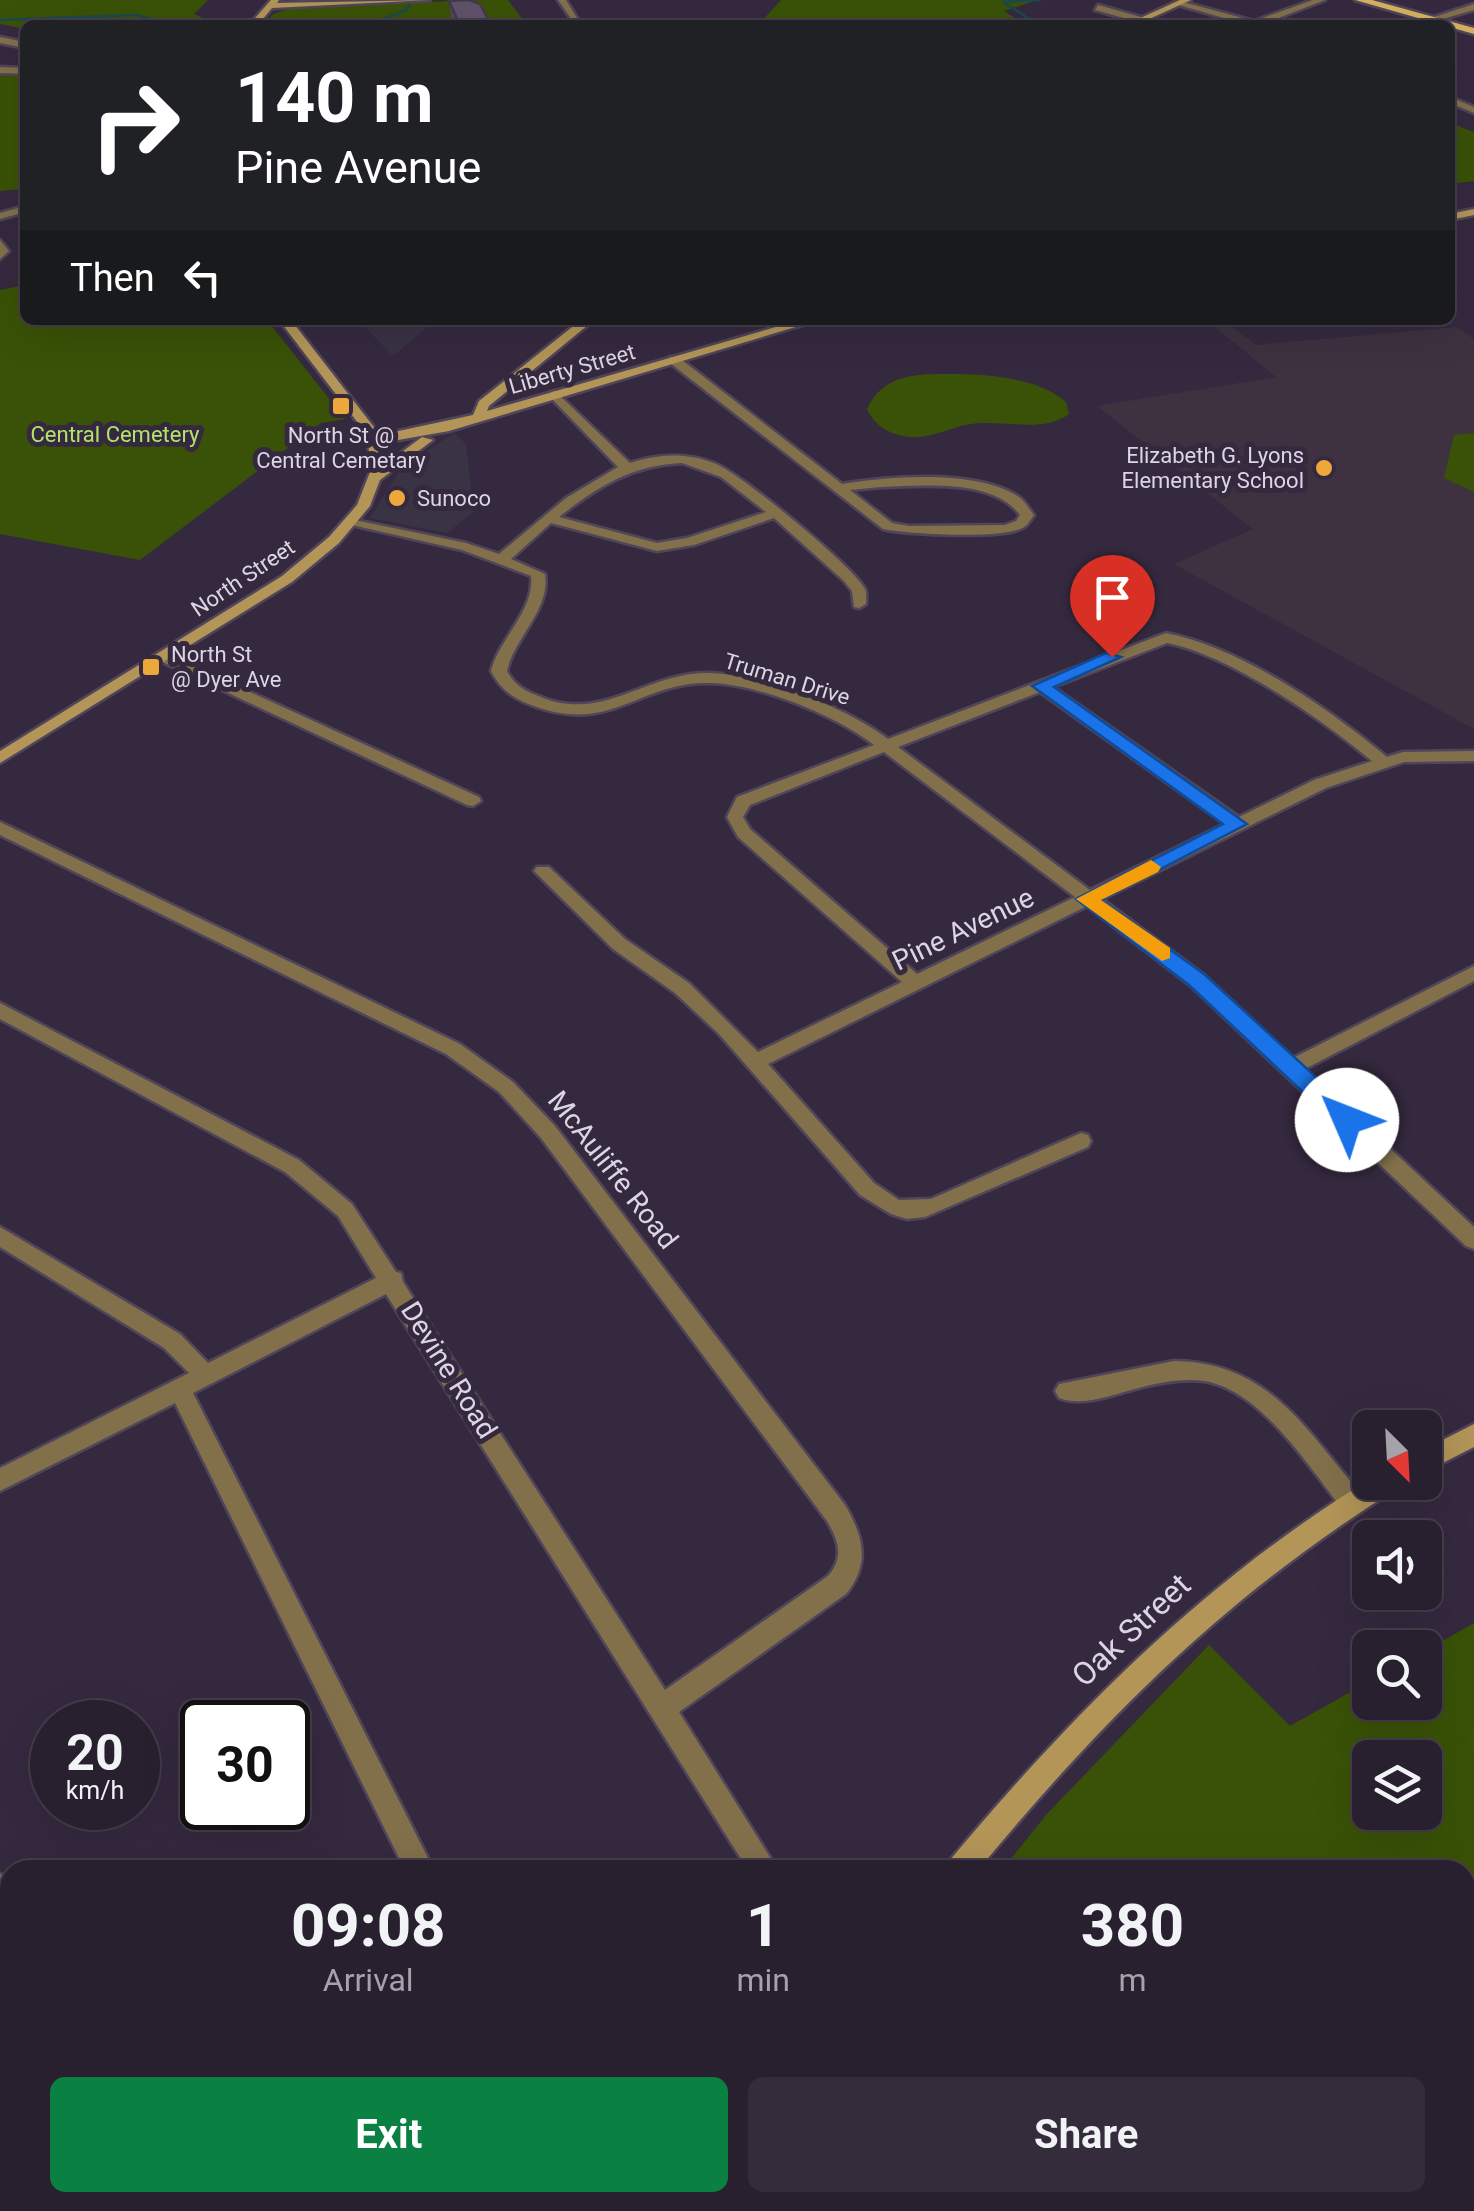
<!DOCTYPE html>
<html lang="en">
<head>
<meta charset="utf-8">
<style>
	body { margin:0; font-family:Roboto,sans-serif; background:#342c3b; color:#f1f3f6; height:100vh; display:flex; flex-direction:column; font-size:38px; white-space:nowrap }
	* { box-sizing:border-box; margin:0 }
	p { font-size:32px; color:#a5a2aa }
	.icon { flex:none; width:55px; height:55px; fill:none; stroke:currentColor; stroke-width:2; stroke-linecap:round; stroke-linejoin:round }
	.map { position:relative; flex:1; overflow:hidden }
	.side { position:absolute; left:0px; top:1860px; width:1475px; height:352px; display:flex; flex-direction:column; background:#281f2f; border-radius:30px 30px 0 0; box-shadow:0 10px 40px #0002,0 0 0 2px #443d4b }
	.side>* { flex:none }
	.hud { position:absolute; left:20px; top:20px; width:1435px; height:305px; border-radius:15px; box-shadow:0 10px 40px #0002,0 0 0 2px #443d4b; background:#202124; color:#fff; overflow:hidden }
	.needle { width:65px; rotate:156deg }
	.buttons { position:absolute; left:1352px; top:1410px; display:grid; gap:20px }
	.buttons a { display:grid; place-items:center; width:90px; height:90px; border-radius:15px; background:#281f2f; box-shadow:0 10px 40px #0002,0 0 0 2px #443d4b; font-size:50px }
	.speed { position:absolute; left:30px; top:1700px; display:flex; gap:20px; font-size:50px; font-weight:700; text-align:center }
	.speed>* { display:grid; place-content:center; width:130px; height:130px; border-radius:50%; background:#281f2f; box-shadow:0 10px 40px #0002,0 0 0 2px #443d4b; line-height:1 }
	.speed small { font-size:25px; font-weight:400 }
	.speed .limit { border:5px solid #111; border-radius:15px; background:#fff; color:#111 }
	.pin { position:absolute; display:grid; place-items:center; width:85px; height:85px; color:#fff; margin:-102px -42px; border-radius:50% 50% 50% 0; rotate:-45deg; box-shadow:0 0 10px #0007 }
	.pin .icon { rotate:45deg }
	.me { position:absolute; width:110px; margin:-55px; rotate:314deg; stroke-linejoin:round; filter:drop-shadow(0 0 8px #0008) }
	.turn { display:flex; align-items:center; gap:35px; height:210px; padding:0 50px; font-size:45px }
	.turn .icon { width:130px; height:130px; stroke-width:2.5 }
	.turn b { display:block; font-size:70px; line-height:85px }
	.then { display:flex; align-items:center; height:95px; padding:0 50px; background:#0003; gap:20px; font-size:38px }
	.eta { display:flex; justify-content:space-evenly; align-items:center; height:170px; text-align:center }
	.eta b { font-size:60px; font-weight:700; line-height:70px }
	.primary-button { display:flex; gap:20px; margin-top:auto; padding:20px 50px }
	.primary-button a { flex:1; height:115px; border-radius:15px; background:#0b8043; color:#fff; font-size:40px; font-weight:700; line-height:115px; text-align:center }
	.primary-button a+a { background:#342c3b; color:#f1f3f6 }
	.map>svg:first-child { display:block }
	.commercial { fill:#393344 }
	.education { fill:#3e3240 }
	.green { fill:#3a5207; fill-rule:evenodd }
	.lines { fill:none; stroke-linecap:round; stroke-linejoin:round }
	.stream { stroke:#1a494f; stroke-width:2.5 }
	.street-casing { stroke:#504559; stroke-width:5 }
	.secondary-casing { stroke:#504559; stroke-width:5 }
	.primary-casing { stroke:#504559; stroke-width:5 }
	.street { fill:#82704b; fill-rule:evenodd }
	.secondary { fill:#b29557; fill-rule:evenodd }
	.primary { fill:#d6b160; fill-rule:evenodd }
	.wall { fill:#52475b }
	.building { fill:#5f526a; stroke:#42394a; stroke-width:2.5 }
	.route { fill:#1a73e8; stroke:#114b97; stroke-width:2.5 }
	.slow { fill:#f59e0b }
	.poi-dot { fill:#eda83b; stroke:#35293f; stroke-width:4 }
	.labels { text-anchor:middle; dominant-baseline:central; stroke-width:10; stroke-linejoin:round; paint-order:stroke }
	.far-street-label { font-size:22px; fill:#dcd5e3; stroke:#35293f }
	.far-park-label { font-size:22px; fill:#b4e36a; stroke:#35293f }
	.far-poi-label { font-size:22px; fill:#dcd5e3; stroke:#35293f; text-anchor:start }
	.street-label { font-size:28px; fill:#dcd5e3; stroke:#35293f }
	.near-street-label { font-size:32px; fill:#dcd5e3; stroke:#35293f }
</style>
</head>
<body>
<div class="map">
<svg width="1474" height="2211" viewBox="0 0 1474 2211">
	<rect width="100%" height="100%" fill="#35293f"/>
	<g class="commercial">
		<polygon points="358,320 436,320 393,356"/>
		<polygon points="454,433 466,444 474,512 447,533 370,518 402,467"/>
	</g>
	<polygon class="education" points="1206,320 1224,320 1256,345 1457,327 1474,339 1474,729 1174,564 1253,529 1097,406 1276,377"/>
	<g class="green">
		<polygon points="0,0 208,0 194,14 219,25 25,25 25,29 0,24"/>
		<polygon points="468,0 508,0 527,25 263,25 273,14 289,9"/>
		<polygon points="781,0 1038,0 1004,11 1025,25 758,25"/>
		<polygon points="0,73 25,73 25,189 0,191"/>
		<polygon points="1450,123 1474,132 1474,181 1450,184"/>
		<polygon points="25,285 25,320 267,320 345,419 321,423 140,560 0,534 0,290"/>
		<path d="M953,374c35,0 85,4 113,28l3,12c-27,20 -67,5 -98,10 -20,3 -41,15 -61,13 -19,-2 -35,-10 -43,-28 17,-36 50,-35 86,-35z"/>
		<polygon points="1474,433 1474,492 1444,478 1454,435"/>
		<path d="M1474,1623v588h-753l8,-9h736v-332h-463l44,-55 163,-170 81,81 80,-45v21h55v-51zM1370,1758h55v54h-55z"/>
	</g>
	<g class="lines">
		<g class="stream">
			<polyline points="0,20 136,15 174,25"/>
			<polyline points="369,25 406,10 410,4"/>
			<polyline points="1002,25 1028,18 1003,2 1040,0"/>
		</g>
		<defs>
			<g id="street">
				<polygon points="558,0 566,0 580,23 574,23"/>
				<polygon points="1313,0 1325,0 1260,25 1248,25 1175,4 1179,1 1254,21"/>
				<polygon points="1474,4 1474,10 1432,22 1428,19"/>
				<polygon points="1098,5 1162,23 1163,25 1149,25 1095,10"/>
				<polygon points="0,37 25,42 25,48 0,43"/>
				<polygon points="0,67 25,68 25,74 0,73"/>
				<polygon points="1450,97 1474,107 1474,113 1450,103"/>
				<polygon points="25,206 25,212 0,219 0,213"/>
				<polygon points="0,240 9,251 0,259"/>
				<path d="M670,357h8l164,127c47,-8 136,-15 177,13 6,4 10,12 15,18 -2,3 -7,11 -10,12 -19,13 -117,7 -141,2l-213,-166zM881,487c42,-1 111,-9 139,28l-4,6 -11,4 -96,1 -17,-3 -42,-33z"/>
				<path d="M555,391l75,72c28,-9 55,-11 84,0 24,8 141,105 151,126 2,4 1,10 1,15l-7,4 -5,-1 -2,-16 -8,-10 -70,-63 -80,27 -37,6 -106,-28 -40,36 34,15c6,35 -31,64 -38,97 6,12 16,19 29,24 66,30 107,-22 171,-22 55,1 138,34 181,66l278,-106c76,15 162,75 221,124l16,-5 71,-1v10l-70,1 -78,26 -224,111 102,76 89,83 181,-92v15l-169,88 169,158v22l-8,-3 -276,-261 -103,-79 -319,158 106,119 25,17 32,-1 150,-66 7,2 3,6 -3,6 -163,70 -18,2 -16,-5 -31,-19 -141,-161 -44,-41 -62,-44 -79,-78 3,-4h12l76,72 64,44 69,69 144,-70 -164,-145 -11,-20 10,-20 137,-52c-39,-30 -115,-61 -164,-62 -71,-2 -99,53 -179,22 -18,-7 -31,-16 -40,-34 8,-32 44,-61 40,-95l-69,-26 -119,-27 7,-4 116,24 33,11 67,-56 52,-31 -67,-69v-6zM682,463l39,14 45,35 -79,26 -30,5 -98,-26c39,-31 74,-52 123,-54zM1167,643c63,12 156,77 205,118l-58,19 -75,37 -186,-130zM1040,692l185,132 -135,66 -192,-143zM884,752l191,145 -158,77 -167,-145 -7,-12 7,-12z"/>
				<polygon points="163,652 479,797 481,801 473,806 467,805 158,660 155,657"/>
				<path d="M0,822l460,222 53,38 42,44 290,379c18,31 26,58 1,89l-167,118 99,158h-30l-362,-576 -193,99 241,477h-29l-230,-467 -175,88v-23l189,-95 -25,-25 -164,-101v-20l180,107 28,29 168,-85 -38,-62 -53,-44 -285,-153v-16l299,157 53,44 44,68 5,1 2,9 262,408 163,-114c16,-18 11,-35 -1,-55l-286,-383 -42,-46 -53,-38 -446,-219z"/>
				<path d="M1174,1361c95,1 132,69 188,134l3,8 -3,8 -9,3 -9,-3c-34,-42 -82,-121 -140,-130 -23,-3 -47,2 -69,8 -23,6 -53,18 -76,9l-4,-7 4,-7z"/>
				<polygon points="0,1874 10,1878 10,1933 0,1937"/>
				<polygon points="0,2025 10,2029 10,2101 0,2097"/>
				<polygon points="20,2202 52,2202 52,2211 22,2211"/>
				<polygon points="571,2202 603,2202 607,2211 575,2211"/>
			</g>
			<g id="secondary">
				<polygon points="271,0 279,0 277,3 430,0 272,8 258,25 249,25"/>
				<polygon points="1180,0 1191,0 1136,25 1125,25"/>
				<polygon points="1474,209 1474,215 1450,220 1450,214"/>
				<polygon points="279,320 291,320 380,435 473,415 479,401 581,320 594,320 489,406 487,411 800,320 819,320 449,431 381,443 383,466 422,437 433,440 380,480 370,506 339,543 292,582 0,763 0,751 282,576 329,537 357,505 370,472 368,436"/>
				<polygon points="1474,1424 1474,1447 1425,1472 1425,1449"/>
				<path d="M1370,1479v3h29l-4,8c-169,106 -290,227 -417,380h-32l4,-10c125,-149 253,-278 420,-381z"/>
				<polygon points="659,2202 694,2202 690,2211 655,2211"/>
			</g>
			<polygon id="primary" points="1355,0 1372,0 1474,28 1474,34"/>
		</defs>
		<use href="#street" class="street-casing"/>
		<use href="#secondary" class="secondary-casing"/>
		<use href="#primary" class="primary-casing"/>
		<use href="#street" class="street"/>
		<use href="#secondary" class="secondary"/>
		<use href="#primary" class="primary"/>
	</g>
	<polygon class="wall" points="449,1 491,25 455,25 451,17"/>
	<polygon class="building" points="469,0 480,4 491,25 460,25 449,1"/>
	<polygon class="route" points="1106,653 1121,657 1054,687 1247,824 1101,900 1204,974 1355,1113 1355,1126 1339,1126 1189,985 1076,899 1223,824 1032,686"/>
	<polygon class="slow" points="1151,860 1161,867 1158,872 1101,900 1170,948 1170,958 1162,961 1076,899"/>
	<g class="poi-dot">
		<rect x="331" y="396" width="20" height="20" rx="5"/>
		<circle cx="1324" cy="468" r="10"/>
		<circle cx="397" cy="498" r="10"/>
		<rect x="141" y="657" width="20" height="20" rx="5"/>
	</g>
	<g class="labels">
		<g class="far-street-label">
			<text transform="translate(572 369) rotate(-16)">Liberty Street</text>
			<text transform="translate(243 578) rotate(-34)">North Street</text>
			<text transform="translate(787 679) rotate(17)">Truman Drive</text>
		</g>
		<g class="far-park-label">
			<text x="115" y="434">Central Cemetery</text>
		</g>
		<g class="far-poi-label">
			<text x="341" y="435" text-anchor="middle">North St @<tspan x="341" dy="25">Central Cemetary</tspan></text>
			<text x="1304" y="455" text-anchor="end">Elizabeth G. Lyons<tspan x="1304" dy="25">Elementary School</tspan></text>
			<text x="417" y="498">Sunoco</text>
			<text x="171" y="654">North St<tspan x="171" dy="25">@ Dyer Ave</tspan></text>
		</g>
		<g class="street-label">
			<text transform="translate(963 929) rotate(-26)">Pine Avenue</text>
			<text transform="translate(613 1170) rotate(52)">McAuliffe Road</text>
			<text transform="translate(449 1370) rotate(58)">Devine Road</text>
		</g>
		<g class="near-street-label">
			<text transform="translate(1131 1630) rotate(-43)">Oak Street</text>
		</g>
	</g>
</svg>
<div class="buttons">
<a><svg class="needle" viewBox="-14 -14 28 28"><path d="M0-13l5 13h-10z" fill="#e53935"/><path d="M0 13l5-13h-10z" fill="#a5a2aa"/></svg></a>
<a><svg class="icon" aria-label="sound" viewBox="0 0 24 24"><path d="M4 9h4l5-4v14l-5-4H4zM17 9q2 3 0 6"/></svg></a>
<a><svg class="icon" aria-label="search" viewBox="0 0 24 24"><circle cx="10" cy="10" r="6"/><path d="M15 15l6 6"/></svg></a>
<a><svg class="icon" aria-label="layers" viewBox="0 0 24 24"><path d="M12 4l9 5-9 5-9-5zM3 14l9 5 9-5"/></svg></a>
</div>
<div class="speed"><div>20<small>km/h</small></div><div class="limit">30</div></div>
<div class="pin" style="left:1112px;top:657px;background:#d93025"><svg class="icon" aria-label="arrive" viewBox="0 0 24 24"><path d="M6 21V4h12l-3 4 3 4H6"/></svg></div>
<svg class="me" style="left:1347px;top:1120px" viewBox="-20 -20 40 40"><circle r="19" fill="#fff"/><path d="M0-13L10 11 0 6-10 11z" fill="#1a73e8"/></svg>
<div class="hud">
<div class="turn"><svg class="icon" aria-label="right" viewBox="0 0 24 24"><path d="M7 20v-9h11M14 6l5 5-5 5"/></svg><div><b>140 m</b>Pine Avenue</div></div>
<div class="then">Then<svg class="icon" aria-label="left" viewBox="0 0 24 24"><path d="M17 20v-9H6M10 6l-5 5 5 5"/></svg></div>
</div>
<section class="side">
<div class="eta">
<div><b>09:08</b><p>Arrival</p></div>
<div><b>1</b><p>min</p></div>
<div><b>380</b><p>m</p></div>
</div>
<div class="primary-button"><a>Exit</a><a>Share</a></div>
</section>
</div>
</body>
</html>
